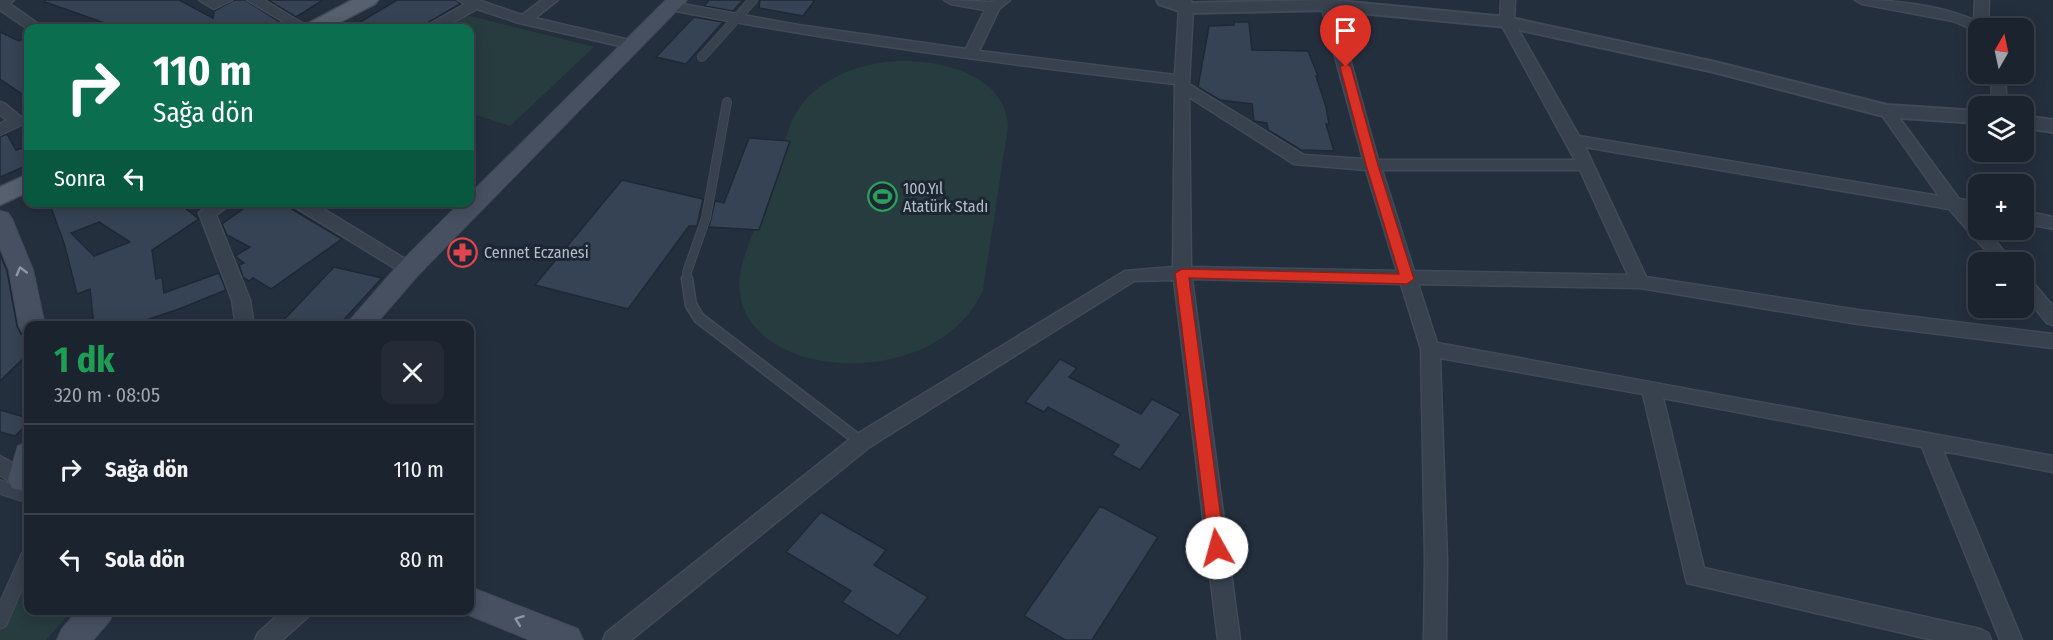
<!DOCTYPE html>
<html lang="tr">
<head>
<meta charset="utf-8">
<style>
	body { margin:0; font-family:"Fira Sans Condensed",sans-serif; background:#242b36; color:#f1f3f6; height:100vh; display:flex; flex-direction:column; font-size:22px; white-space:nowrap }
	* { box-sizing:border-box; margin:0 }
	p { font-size:20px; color:#a0a4aa }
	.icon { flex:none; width:33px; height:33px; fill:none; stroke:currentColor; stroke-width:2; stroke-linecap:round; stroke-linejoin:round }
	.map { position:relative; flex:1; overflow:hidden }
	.panel { position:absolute; left:24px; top:321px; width:450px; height:294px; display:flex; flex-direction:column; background:#1b232e; border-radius:12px; box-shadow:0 3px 15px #0003,0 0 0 2px #39404a }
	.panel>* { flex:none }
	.guide { position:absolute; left:24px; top:24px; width:450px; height:183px; border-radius:12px; box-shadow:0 3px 15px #0003,0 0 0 2px #39404a; background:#0b6e4f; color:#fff; overflow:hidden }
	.needle { width:39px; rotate:9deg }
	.buttons { position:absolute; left:1968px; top:18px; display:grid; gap:12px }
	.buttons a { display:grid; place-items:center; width:66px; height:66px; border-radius:12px; background:#1b232e; box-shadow:0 3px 15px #0003,0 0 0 2px #39404a; font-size:30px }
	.pin { position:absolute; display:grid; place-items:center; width:51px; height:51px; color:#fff; margin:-62px -26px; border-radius:50% 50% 50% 0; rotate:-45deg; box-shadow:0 0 6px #0007 }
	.pin .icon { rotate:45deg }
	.me { position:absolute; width:66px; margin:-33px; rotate:353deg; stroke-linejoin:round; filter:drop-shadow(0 0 4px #0008) }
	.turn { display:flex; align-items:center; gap:21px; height:126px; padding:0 30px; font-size:27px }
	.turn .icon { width:78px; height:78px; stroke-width:2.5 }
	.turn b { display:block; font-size:42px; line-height:51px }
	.then { display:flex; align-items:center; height:57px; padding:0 30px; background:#0003; gap:12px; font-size:22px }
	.round { display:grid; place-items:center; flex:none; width:63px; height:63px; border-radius:12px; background:#242b36 }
	.summary { display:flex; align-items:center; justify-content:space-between; height:102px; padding:0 30px }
	h1 { font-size:36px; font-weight:700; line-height:45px; color:#1e9e55 }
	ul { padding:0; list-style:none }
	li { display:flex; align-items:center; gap:18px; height:90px; padding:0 30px; border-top:2px solid #39404a }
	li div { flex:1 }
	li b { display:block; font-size:22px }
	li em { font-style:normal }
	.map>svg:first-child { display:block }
	.green { fill:#263c3f }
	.building { fill:#364354; stroke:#1f2835; stroke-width:1.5; fill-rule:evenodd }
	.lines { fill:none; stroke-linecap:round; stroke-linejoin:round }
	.service-far1-casing { stroke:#414a57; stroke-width:10 }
	.service-casing { stroke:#414a57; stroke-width:13 }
	.pedestrian-casing { stroke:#414a57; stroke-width:2 }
	.minor-casing { stroke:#414a57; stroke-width:3 }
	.tertiary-casing { stroke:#414a57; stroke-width:4 }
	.secondary-casing { stroke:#414a57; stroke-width:2 }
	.primary-casing { stroke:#414a57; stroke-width:3 }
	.service-far1 { stroke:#38414e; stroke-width:8 }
	.service { stroke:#38414e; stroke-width:10 }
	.pedestrian { fill:#38414e; fill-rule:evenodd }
	.minor { fill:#38414e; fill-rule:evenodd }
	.tertiary { fill:#38414e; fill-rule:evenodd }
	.secondary { fill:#465061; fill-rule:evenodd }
	.primary { fill:#56606e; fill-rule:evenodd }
	.oneway { stroke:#8e96a5 }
	.route { fill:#d93025; stroke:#8d1f18; stroke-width:1.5 }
	.labels { text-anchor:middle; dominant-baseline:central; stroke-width:6; stroke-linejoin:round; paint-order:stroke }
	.poi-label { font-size:16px; fill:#b4bcc9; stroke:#1d2633; text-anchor:start }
</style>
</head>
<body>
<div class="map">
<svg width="2053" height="640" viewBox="0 0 2053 640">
	<rect width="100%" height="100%" fill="#242f3e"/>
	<g class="green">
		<polygon points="466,15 594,47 510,126 470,113 470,28 443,28"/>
		<path d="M903,61c42,0 103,15 105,66l-25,163c-49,113 -275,89 -240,-29l49,-141c21,-42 68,-58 111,-59z"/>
		<polygon points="28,558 28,610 72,611 46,640 0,640 0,621"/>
	</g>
	<g class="building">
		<polygon points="45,0 179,0 213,18 214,11 234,0 245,0 283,24 277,28 119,28 45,2"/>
		<polygon points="268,0 323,0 296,17"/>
		<polygon points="397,0 456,0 460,4 427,23 422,28 350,28"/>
		<polygon points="709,0 743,0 733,11 704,6"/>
		<polygon points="760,0 815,0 803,16 759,8"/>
		<polygon points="694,17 723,22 686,64 656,57"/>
		<polygon points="1234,22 1249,22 1252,50 1308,51 1318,76 1316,76 1326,107 1329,124 1326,124 1334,151 1301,150 1268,130 1267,123 1254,121 1252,104 1220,100 1198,87 1209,26 1234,25"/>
		<polygon points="0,32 19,41 28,36 28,98 0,79"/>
		<polygon points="7,134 16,150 28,146 28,165 0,177 0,137"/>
		<polygon points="749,138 790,141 759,230 709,227 715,201 724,203"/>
		<polygon points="622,180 703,199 697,226 689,226 628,309 535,285"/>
		<path d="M49,202h128l22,17 -47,31 4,29 6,-2 2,16 55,-20 7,17 -47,19 -51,17h-34l-4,-37 -13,5 -13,-51zM99,222l31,20 -36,14 -23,-23z"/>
		<polygon points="253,202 266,207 272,202 280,202 342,239 271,289 253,278 249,281 243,277 239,265 244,263 235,256 250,247 227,235 222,224"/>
		<polygon points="0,254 7,271 17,326 21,334 28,339 28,354 0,381"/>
		<polygon points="334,267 382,278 338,326 278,326"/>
		<polygon points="1060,359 1077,368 1069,377 1141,414 1152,399 1181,414 1140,470 1112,455 1119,445 1048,407 1044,412 1025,402"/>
		<polygon points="0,410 28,418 28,424 15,436 0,432"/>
		<polygon points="1100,506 1158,537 1092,640 1065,640 1024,616"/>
		<polygon points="821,512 886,550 874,565 928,597 898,636 842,602 851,591 786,552"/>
	</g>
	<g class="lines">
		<defs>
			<g id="service-far1">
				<polyline points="702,57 753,0"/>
				<polyline points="687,280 687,272 706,218 727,102"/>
			</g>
			<polyline id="service" points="687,279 691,305 699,318 861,442"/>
			<g id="pedestrian">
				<polygon points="0,480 28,491 28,503 0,494"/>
				<polygon points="28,551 28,575 6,626 0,629 0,602 22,553"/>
			</g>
			<g id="minor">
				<polygon points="0,0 14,0 10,4 44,28 28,29 0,10"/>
				<polygon points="199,0 232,0 214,9"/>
				<polygon points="247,0 264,0 310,28 294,28"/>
				<polygon points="458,0 478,0 522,15 542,0 558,0 535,18 638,42 640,45 633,49 519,23 477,9 442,28 426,28 428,25 465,4"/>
				<path d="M944,0l47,2 3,-2h16l-11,9 -20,42 196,24 4,-67 -2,-8h14l2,8 -4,76 115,71 59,4 -42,-154 7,-4 7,4 43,155h197l-75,-138 1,-22h14l-1,22 65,114 360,60 -60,-85 8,-5 5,2 67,91 19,3v12l-7,-2 7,9v9h8l27,32h-17l-47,-53 -364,-62 61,130 212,33 195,24v14l-195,-24 -218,-36 -222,-4 19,59 616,113v16l-110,-21 79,189h-22l-78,-193 -259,-49 41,170 276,61 8,4 3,7h-58l-246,-57 -44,-189 -203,-36 7,202 -1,80h-22l1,-80 -4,-211 -20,-65 -209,-5 48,361h-22l-44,-360 -40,1 -266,167 -237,192h-28l3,-7 248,-197 271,-165 48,-4 2,-183c-169,-20 -337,-41 -504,-74l-7,-4 7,-4 127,23 168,24 19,-39 -34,-6zM1189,97l105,67 72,6 31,101 -206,-4zM1382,170h198l48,105 -214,-4z"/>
				<path d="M1855,0c39,0 83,5 119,20l1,-20h14l-1,28h-10v4l-25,-11 -91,-17z"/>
				<polygon points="1991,74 2005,74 2007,106 1992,106"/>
				<polygon points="0,102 5,104 26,121 23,124 0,135 0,124 7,120 0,115"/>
				<polygon points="212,202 233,202 216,215 250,300 254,326 236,326 232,300 199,213"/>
				<polygon points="291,202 312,202 415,265 418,269 415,273 409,275 403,273 293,206"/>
				<polygon points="2024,211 2053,217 2053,229 2024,223"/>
				<polygon points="2024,278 2030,279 2053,306 2053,325 2047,323 2024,295"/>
				<path d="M0,456l28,16v13c-11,4 -19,-4 -28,-10z"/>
				<polygon points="283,610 311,610 308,617 282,640 255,640 258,633"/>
			</g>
			<g id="tertiary">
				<polygon points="1157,0 1180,0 1188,3 1329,0 1507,17 1715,62 1887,105 1978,111 1978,123 1887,117 1714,72 1507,27 1328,10 1186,13 1159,4"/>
				<polygon points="2024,116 2053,120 2053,132 2024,128"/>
			</g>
			<g id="secondary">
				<polygon points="666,0 687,0 418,275 374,326 345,326 400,263 461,202 470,202 470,194"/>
				<polygon points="0,211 8,213 12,219 33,270 45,326 28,326 28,335 23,333 19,326 9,270 0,248"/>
				<polygon points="28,442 28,492 12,488 8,479 18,446"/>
				<polygon points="470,587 578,629 583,640 530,640 459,611 470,610"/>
				<polygon points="78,610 114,610 110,620 93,640 57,640 62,629"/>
			</g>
			<g id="primary">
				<polygon points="352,0 378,0 375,4 329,28 304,28 307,24"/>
				<polygon points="28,174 28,192 0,205 0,187"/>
			</g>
		</defs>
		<use href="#service-far1" class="service-far1-casing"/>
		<use href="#service" class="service-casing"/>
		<use href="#pedestrian" class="pedestrian-casing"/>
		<use href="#minor" class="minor-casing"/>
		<use href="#tertiary" class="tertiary-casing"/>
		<use href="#secondary" class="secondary-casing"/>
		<use href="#primary" class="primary-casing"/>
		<use href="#service-far1" class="service-far1"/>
		<use href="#service" class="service"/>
		<use href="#pedestrian" class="pedestrian"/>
		<use href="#minor" class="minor"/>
		<use href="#tertiary" class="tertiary"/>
		<use href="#secondary" class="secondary"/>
		<use href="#primary" class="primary"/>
	</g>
	<defs><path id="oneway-chevron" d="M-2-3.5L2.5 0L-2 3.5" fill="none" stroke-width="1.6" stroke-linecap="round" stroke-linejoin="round" transform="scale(1.5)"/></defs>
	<g class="oneway">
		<use href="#oneway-chevron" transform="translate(21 271) rotate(-105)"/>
		<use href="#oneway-chevron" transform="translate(519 620) rotate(-159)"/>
	</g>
	<polygon class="route" points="1346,63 1351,67 1378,165 1414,279 1407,284 1189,278 1225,548 1223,553 1217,556 1212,553 1209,548 1175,273 1182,269 1399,274 1366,165 1340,67"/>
	<defs>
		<symbol id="stadium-ring" viewBox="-11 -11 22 22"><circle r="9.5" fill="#1d2633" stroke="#2e9e5b" stroke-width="1.5"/><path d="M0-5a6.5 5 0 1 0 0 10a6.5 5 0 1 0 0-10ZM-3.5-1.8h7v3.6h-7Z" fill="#2e9e5b"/></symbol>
		<symbol id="pharmacy-ring" viewBox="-11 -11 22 22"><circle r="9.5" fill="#1d2633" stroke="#e0444e" stroke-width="1.5"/><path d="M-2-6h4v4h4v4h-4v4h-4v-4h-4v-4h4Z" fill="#e0444e"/></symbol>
	</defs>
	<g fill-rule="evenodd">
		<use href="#stadium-ring" x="866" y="180" width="33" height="33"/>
		<use href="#pharmacy-ring" x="446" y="236" width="33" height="33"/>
	</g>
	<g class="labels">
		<g class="poi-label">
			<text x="903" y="188">100.Yıl<tspan x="903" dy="18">Atatürk Stadı</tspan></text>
			<text x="484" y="252">Cennet Eczanesi</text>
		</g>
	</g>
</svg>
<div class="buttons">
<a><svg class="needle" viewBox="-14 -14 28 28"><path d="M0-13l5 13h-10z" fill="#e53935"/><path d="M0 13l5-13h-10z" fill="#a0a4aa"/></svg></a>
<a><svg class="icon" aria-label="layers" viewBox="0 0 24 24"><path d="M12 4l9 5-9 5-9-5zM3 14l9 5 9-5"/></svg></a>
<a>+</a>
<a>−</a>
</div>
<div class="pin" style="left:1346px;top:67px;background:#d93025"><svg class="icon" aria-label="arrive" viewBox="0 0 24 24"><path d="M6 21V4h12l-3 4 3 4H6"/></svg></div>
<svg class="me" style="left:1217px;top:548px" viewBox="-20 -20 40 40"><circle r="19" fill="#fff"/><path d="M0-13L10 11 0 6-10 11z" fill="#d93025"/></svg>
<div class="guide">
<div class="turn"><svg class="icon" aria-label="right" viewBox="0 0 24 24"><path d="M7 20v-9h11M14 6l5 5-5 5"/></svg><div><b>110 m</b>Sağa dön</div></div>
<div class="then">Sonra<svg class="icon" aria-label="left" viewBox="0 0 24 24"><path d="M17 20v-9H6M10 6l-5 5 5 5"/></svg></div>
</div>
<section class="panel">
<div class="summary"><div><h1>1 dk</h1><p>320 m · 08:05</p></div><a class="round"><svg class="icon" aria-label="close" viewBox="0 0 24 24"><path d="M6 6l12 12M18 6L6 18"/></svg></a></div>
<ul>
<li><svg class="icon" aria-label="right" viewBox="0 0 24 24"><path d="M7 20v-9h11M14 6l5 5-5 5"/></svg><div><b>Sağa dön</b></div><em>110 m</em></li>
<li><svg class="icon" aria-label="left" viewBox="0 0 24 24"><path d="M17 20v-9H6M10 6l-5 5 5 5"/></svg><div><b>Sola dön</b></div><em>80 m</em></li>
</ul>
</section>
</div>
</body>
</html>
